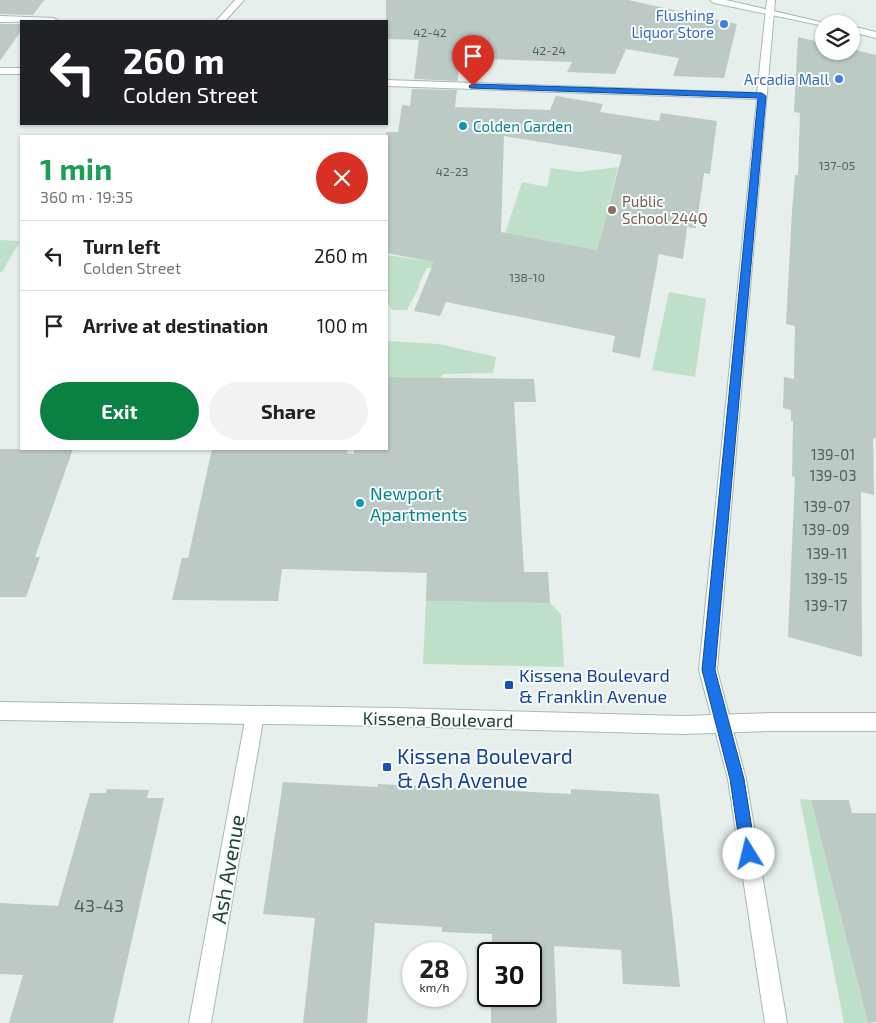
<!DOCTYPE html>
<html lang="en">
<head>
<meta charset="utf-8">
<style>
	body { margin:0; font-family:"Exo 2",sans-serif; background:#f2f2f2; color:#222; height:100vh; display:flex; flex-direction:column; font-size:19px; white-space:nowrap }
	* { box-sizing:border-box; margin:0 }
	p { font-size:16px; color:#767676 }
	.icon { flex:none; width:28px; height:28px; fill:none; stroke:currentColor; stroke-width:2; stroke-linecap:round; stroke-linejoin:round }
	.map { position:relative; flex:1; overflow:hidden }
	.details { position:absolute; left:20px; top:135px; width:368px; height:315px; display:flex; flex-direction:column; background:#fff; border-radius:0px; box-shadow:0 1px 4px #0004 }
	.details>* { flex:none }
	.banner { position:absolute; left:20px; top:20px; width:368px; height:105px; border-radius:0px; box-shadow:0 1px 4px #0004; background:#202124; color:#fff; overflow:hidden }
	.controls { position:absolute; left:815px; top:15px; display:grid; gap:10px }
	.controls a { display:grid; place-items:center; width:45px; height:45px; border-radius:50%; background:#fff; box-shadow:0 1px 4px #0004; font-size:25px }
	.speed { position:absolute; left:402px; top:942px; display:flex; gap:10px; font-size:25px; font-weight:700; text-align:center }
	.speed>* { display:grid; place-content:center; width:65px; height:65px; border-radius:50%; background:#fff; box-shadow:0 1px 4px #0004; line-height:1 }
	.speed small { font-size:12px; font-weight:400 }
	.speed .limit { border:2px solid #111; border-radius:8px; background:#fff; color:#111 }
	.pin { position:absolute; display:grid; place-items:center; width:42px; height:42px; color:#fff; margin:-51px -21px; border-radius:50% 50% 50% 0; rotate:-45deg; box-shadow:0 0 5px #0007 }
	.pin .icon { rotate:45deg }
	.me { position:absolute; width:55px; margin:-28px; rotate:351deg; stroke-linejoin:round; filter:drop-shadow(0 0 4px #0008) }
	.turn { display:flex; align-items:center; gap:18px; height:105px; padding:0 20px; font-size:22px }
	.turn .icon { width:65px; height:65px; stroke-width:2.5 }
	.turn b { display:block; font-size:35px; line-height:42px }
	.round { display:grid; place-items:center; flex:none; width:52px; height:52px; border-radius:26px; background:#f2f2f2 }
	.summary { display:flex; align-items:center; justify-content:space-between; height:85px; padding:0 20px }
	h1 { font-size:30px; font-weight:700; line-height:38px; color:#1e9e55 }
	.button { display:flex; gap:10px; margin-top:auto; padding:10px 20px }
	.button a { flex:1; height:58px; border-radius:30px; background:#0b8043; color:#fff; font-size:20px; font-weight:700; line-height:58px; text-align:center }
	.button a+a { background:#f2f2f2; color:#222 }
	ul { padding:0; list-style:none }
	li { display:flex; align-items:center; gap:15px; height:70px; padding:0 20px; border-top:1px solid #e0e0e0 }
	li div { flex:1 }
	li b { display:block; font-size:19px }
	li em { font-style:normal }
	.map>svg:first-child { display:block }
	.green { fill:#bfe0c8 }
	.building { fill:#bbcac4; fill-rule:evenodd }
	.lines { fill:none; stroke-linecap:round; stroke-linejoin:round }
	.service-casing { stroke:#a8b8b2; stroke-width:2 }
	.minor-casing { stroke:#a8b8b2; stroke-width:2 }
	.secondary-casing { stroke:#a4bbb3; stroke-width:2 }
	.service { fill:#fff; fill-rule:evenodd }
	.minor { fill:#fff; fill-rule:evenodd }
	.secondary { fill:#fff; fill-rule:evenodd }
	.route { fill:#1a73e8; stroke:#114b97 }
	.shop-dot { fill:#3f7fe0; stroke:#f7fbf9; stroke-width:2 }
	.culture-dot { fill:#0f9aa8; stroke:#f7fbf9; stroke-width:2 }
	.education-dot { fill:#8d6e63; stroke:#f7fbf9; stroke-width:2 }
	.transit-dot { fill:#1a4fb4; stroke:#f7fbf9; stroke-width:2 }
	.labels { text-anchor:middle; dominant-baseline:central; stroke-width:4; stroke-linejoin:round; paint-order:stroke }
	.far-number-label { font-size:12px; fill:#4a645c }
	.far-shop-label { font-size:15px; fill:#366cbe; stroke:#f7fbf9; text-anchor:end }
	.far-culture-label { font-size:15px; fill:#0d838f; stroke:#f7fbf9; text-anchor:start }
	.far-education-label { font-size:15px; fill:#785e54; stroke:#f7fbf9; text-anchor:start }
	.number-label { font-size:15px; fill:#4a645c }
	.culture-label { font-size:18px; fill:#0d838f; stroke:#f7fbf9; text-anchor:start }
	.transit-label { font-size:18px; fill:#164399; stroke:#f7fbf9; text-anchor:start }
	.street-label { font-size:18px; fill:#24423a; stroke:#f7fbf9 }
	.near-number-label { font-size:18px; fill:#4a645c }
	.near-transit-label { font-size:21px; fill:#164399; stroke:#f7fbf9; text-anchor:start }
	.near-street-label { font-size:21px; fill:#24423a; stroke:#f7fbf9 }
</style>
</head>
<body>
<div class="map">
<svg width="876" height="1023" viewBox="0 0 876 1023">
	<rect width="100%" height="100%" fill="#e6efeb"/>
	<g class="green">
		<polygon points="618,167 597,250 505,233 522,182 547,187 551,168 579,172"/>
		<polygon points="0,240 20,241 2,272 0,272"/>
		<polygon points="386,255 435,262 432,268 427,268 418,285 419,287 407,310 392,310 386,300"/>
		<polygon points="669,292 706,299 695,377 652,370"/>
		<polygon points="386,341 439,344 496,357 493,373 443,374 440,378 386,377"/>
		<polygon points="426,601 550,603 561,614 564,667 423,664"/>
		<polygon points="800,799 811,800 868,1023 844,1023"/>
	</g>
	<g class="building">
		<polygon points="0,0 44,0 33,15 0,14"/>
		<polygon points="386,0 628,0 737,24 724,78 673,76 679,58 626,49 615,74 567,72 572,62 459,58 458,81 414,79 419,40 386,39"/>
		<polygon points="0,24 21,24 21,31 0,61"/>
		<polygon points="798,37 824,43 824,51 851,51 851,49 876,55 876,439 873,438 874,495 861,492 862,657 788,637 795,477 792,476 793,421 791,421 791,410 783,408 784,377 794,379 795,326 786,324 792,211 795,175 798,175 800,113 794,112"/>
		<path d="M412,89l45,1 -2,17 95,3 6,-14 47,8 -3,8 59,9 2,-8 56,8 -7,53 -6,-1 -8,55 -9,-1 -4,32 -24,-5 -19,104 -28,-6 3,-16 -169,-34 -6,14 -26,-5 20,-49 -48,-9v-121h12l4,-27 8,1zM504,136l118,19 -25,95 -96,-18z"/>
		<polygon points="386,377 534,379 536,402 514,402 524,572 548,572 550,603 426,601 427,573 282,569 278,601 172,600 182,558 188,558 212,449 348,449 347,453 353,454 355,449 386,449"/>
		<polygon points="0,449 73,449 35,557 40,557 26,597 0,597"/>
		<polygon points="283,782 378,787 378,784 571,794 571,789 659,794 680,987 623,984 621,950 554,946 557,1023 491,1023 491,996 531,996 531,954 492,954 492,934 442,932 442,927 375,923 367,1023 303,1023 315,918 263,914"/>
		<polygon points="107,789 149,790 147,798 164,798 113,1023 9,1023 23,975 0,974 0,903 58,906 90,793 106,793"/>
		<polygon points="811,800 849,800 852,813 876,813 876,1022 868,1023"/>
	</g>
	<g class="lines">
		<defs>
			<polygon id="service" points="0,16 54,18 58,21 0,22"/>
			<g id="minor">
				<polygon points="235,0 244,0 225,21 216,21"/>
				<polygon points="767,0 775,0 717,670 746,779 787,1023 765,1023 728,779 699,670 757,99 386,86 386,80 757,93"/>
				<rect x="0" y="68" width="21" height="6"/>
				<polygon points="255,706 261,709 264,715 211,1023 189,1023 246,715 249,709"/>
			</g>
			<g id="secondary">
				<polygon points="710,0 726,0 829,24 824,24 824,26 714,3"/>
				<polygon points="851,26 876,32 876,38 851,32"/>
				<polygon points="0,702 395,708 682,716 771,713 876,713 876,731 771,731 682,734 395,726 0,720"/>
			</g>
		</defs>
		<use href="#service" class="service-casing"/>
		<use href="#minor" class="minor-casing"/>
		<use href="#secondary" class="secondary-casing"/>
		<use href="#service" class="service"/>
		<use href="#minor" class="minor"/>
		<use href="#secondary" class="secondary"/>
	</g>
	<polygon class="route" points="473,84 762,93 766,96 715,670 744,779 756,854 754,860 749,862 744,860 741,854 730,779 702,670 758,98 470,88 469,86"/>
	<g class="shop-dot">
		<circle cx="724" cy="24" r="5"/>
		<circle cx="839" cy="79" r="5"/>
	</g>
	<g class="culture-dot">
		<circle cx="463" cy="126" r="5"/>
		<circle cx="360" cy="503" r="5"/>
	</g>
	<circle class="education-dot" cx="612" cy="210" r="5"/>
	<g class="transit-dot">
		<rect x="504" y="680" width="10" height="10" rx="2.5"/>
		<rect x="382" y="762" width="10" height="10" rx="2.5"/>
	</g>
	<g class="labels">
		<g class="far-number-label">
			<text x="430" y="32">42-42</text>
			<text x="549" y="50">42-24</text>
			<text x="837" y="165">137-05</text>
			<text x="452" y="171">42-23</text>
			<text x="527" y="277">138-10</text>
		</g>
		<g class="far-shop-label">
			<text x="714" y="15">Flushing<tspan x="714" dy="17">Liquor Store</tspan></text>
			<text x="829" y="79">Arcadia Mall</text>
		</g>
		<g class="far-culture-label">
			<text x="473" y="126">Colden Garden</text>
		</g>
		<g class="far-education-label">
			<text x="622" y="201">Public<tspan x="622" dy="17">School 244Q</tspan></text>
		</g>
		<g class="number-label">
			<text x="833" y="454">139-01</text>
			<text x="833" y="475">139-03</text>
			<text x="827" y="506">139-07</text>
			<text x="826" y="529">139-09</text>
			<text x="827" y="553">139-11</text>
			<text x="826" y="578">139-15</text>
			<text x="826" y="605">139-17</text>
		</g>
		<g class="culture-label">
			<text x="370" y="493">Newport<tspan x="370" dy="21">Apartments</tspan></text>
		</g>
		<g class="transit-label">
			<text x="519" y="675">Kissena Boulevard<tspan x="519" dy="21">&amp; Franklin Avenue</tspan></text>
		</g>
		<g class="street-label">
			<text transform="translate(438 719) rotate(1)">Kissena Boulevard</text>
		</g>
		<g class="near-number-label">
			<text x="99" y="905">43-43</text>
		</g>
		<g class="near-transit-label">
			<text x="397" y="755">Kissena Boulevard<tspan x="397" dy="24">&amp; Ash Avenue</tspan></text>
		</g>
		<g class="near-street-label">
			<text transform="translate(227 869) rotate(-80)">Ash Avenue</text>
		</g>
	</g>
</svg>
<div class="controls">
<a><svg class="icon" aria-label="layers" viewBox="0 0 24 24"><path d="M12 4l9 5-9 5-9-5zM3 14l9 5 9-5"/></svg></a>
</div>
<div class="speed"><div>28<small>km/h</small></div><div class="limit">30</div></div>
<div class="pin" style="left:473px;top:86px;background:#d93025"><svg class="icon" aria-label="arrive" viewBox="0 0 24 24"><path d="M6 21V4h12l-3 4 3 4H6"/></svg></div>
<svg class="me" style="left:749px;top:854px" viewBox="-20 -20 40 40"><circle r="19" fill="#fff"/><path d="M0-13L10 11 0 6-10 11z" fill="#1a73e8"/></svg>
<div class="banner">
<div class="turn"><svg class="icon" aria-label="left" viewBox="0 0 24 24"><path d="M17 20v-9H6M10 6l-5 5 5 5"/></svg><div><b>260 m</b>Colden Street</div></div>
</div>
<section class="details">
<div class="summary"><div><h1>1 min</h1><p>360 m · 19:35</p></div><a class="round" style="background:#d93025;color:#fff"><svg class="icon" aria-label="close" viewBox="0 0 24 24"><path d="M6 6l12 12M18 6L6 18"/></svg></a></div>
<ul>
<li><svg class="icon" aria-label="left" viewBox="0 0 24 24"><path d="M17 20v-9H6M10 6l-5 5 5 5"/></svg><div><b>Turn left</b><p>Colden Street</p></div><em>260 m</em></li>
<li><svg class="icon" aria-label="arrive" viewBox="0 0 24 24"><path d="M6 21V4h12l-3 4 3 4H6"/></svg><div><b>Arrive at destination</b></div><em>100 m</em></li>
</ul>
<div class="button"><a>Exit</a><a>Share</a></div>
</section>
</div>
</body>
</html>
